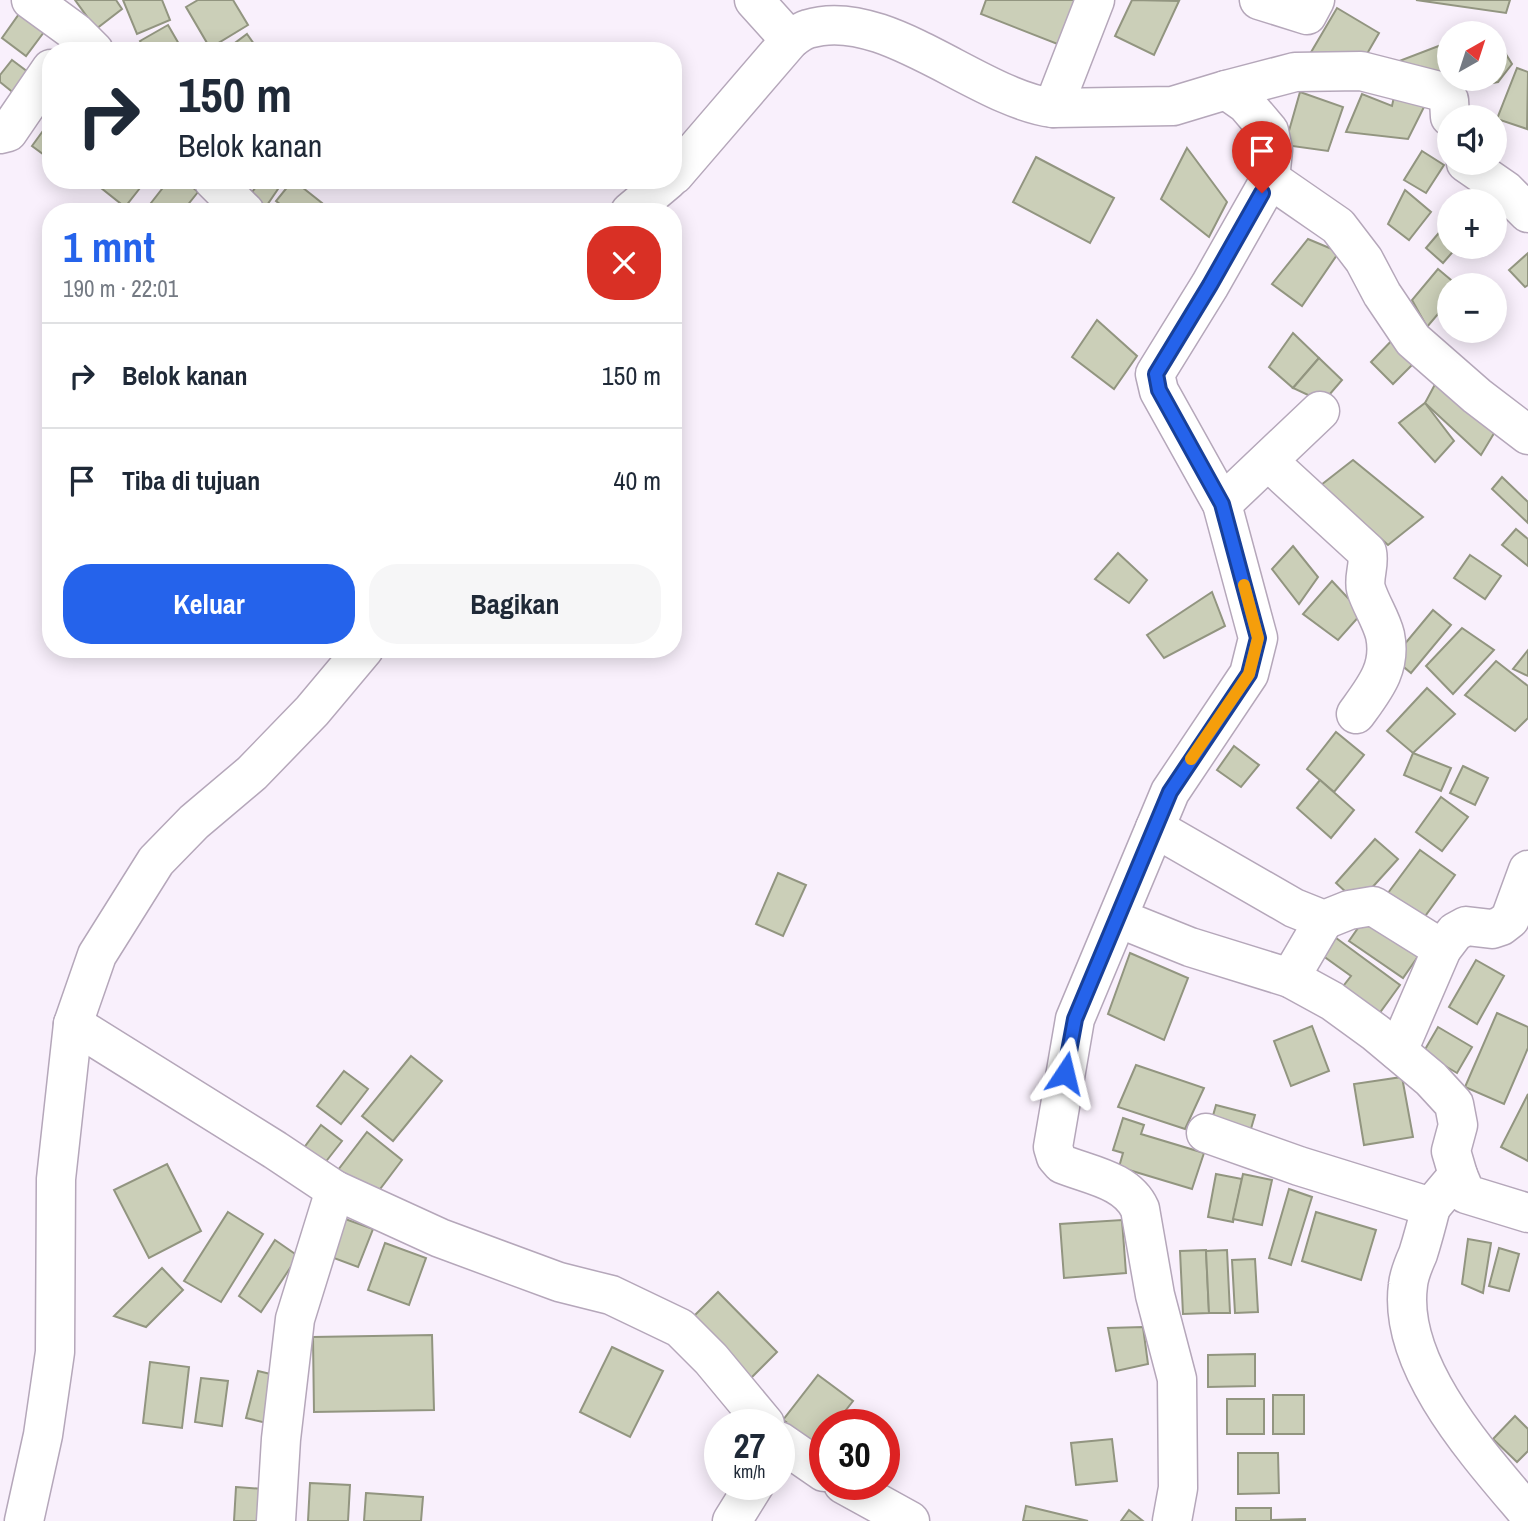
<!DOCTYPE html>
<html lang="id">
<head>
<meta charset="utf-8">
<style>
	body { margin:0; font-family:"Archivo Narrow",sans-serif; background:#f6f6f7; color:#1f2937; height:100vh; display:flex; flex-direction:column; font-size:26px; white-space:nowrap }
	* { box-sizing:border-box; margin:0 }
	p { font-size:23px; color:#747a83 }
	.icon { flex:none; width:38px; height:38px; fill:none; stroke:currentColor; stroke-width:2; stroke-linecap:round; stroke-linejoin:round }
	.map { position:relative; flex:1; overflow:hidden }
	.drawer { position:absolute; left:42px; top:203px; width:640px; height:455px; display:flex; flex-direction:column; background:#fff; border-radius:28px; box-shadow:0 4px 18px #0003 }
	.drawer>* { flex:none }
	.hud { position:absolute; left:42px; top:42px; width:640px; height:147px; border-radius:28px; box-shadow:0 4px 18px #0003; background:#fff; color:#1f2937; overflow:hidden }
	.needle { width:46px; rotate:39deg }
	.tools { position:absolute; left:1437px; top:21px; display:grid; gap:14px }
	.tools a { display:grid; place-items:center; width:70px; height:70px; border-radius:50%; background:#fff; box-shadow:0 4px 18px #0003; font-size:35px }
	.speed { position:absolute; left:704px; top:1409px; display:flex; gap:14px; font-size:35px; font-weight:700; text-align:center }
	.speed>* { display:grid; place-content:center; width:91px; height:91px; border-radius:50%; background:#fff; box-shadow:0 4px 18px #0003; line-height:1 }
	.speed small { font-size:18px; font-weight:400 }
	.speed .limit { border:10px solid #d22; background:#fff; color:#111 }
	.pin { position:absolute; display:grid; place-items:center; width:60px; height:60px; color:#fff; margin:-72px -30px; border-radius:50% 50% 50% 0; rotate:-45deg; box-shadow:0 0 7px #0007 }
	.pin .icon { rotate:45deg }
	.me { position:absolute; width:77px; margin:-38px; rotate:10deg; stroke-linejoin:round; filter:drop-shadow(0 0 5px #0008) }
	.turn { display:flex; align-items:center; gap:24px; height:147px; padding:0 21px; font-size:32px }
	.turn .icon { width:91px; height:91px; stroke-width:2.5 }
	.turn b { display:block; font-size:49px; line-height:60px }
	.round { display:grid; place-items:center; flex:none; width:74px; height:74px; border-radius:28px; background:#f6f6f7 }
	.summary { display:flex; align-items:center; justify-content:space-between; height:119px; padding:0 21px }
	h1 { font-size:42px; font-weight:700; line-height:52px; color:#2563eb }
	.primary-button { display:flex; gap:14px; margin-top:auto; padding:14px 21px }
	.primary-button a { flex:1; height:80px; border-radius:28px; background:#2563eb; color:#fff; font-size:28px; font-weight:700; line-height:80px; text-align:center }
	.primary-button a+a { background:#f6f6f7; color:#1f2937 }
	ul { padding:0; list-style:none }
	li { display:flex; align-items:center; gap:21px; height:105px; padding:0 21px; border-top:2px solid #e0e1e3 }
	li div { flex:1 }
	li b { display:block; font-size:26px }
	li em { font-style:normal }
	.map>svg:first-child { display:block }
	.building { fill:#cbcfb8; stroke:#929580; stroke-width:2 }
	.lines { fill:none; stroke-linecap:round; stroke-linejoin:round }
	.minor-casing { stroke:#b5a7ba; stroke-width:41 }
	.minor { stroke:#fff; stroke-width:38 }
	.route-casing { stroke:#184099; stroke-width:18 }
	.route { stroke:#2563eb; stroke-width:12 }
	.slow { stroke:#f59e0b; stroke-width:12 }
</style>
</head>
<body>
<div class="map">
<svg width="1528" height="1521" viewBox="0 0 1528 1521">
	<rect width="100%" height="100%" fill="#f9f0fc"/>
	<g class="building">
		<polygon points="75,0 116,0 122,9 96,29"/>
		<polygon points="123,0 162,0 170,20 137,34"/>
		<polygon points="198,0 233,0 248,25 210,48 186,7"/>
		<polygon points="986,0 1077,0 1060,45 981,14"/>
		<polygon points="1132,0 1179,1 1154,55 1115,36"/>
		<polygon points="1416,0 1510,0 1506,13"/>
		<polygon points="1337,8 1379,33 1364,59 1310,54"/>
		<polygon points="19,14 44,32 26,56 2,38"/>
		<polygon points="168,25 183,51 146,51 140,41"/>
		<polygon points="247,34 259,51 224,51"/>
		<polygon points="1494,35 1512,64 1498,82 1457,89 1394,63 1449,42 1449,79 1494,79"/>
		<polygon points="12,60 36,78 20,98 0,82 0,75"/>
		<polygon points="1517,68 1528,72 1527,129 1497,119"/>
		<polygon points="1300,92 1343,107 1328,151 1285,145"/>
		<polygon points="1395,92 1424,107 1408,139 1346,132 1362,94 1392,106"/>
		<polygon points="45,128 51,132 51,160 32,146"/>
		<polygon points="1187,148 1227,202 1209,237 1161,199"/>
		<polygon points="1422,151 1444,165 1426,193 1404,180"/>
		<polygon points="1036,157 1114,198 1090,243 1013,202"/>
		<polygon points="91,180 130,180 140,188 125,207"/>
		<polygon points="169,180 184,180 198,192 182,212 144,212"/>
		<polygon points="239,180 259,180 248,190"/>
		<polygon points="261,180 266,180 278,189 263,211 247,199"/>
		<polygon points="293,180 322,203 316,212 290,212 276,201"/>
		<polygon points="1405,190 1431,212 1409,240 1388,224"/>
		<polygon points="1449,221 1449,247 1457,247 1443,263 1426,248"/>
		<polygon points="1308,239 1339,252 1302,306 1272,284"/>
		<polygon points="1528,253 1528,285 1525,287 1509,270"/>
		<polygon points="1438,269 1457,285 1449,285 1449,301 1427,327 1412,300"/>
		<polygon points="1097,320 1137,356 1114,389 1072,357"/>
		<polygon points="1293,333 1319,358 1293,388 1269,367"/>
		<polygon points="1398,334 1420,357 1393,384 1371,362"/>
		<polygon points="1319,358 1342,380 1323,402 1293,388"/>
		<polygon points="1440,375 1499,425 1481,455 1425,403"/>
		<polygon points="1425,403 1454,441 1435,462 1399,423"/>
		<polygon points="1353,460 1423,517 1388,545 1321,485"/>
		<polygon points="1502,477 1528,502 1528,523 1492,489"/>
		<polygon points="1516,529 1528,539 1528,566 1502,545"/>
		<polygon points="1293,546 1318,577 1299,604 1272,569"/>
		<polygon points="1118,553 1147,580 1129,603 1095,579"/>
		<polygon points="1470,555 1501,576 1485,599 1454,578"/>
		<polygon points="1332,581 1362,613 1338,640 1303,614"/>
		<polygon points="1212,592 1225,626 1164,658 1147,635"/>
		<polygon points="1433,610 1451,625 1411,673 1393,658"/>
		<polygon points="1462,628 1494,650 1453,694 1426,666"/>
		<polygon points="1528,650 1528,676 1513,669"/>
		<polygon points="1496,661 1528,686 1528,718 1515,731 1465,695"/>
		<polygon points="1427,688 1455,714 1413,753 1387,731"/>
		<polygon points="1336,732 1364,755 1334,792 1307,769"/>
		<polygon points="1234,746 1259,765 1241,787 1217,770"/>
		<polygon points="1413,753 1451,768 1441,791 1404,775"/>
		<polygon points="1463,766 1488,778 1475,805 1450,793"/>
		<polygon points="1320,780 1354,810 1331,838 1297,808"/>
		<polygon points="1441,797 1468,817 1442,851 1416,832"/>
		<polygon points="1375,839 1398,859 1358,903 1336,883"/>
		<polygon points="1420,850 1455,875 1423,919 1388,893"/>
		<polygon points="778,873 806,885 783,936 756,924"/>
		<polygon points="1365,918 1419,955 1403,978 1349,941"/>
		<polygon points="1332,935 1400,985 1371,1025 1334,998 1351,976 1319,953"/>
		<polygon points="1130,953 1188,978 1164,1040 1108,1014"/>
		<polygon points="1476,960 1504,976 1477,1024 1449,1007"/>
		<polygon points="1497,1013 1528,1027 1528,1048 1504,1104 1465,1087"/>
		<polygon points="1312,1026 1329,1071 1291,1086 1274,1041"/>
		<polygon points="1438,1027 1472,1047 1457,1073 1423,1053"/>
		<polygon points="411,1056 442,1081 393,1141 362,1116"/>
		<polygon points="1136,1065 1204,1088 1185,1129 1118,1107"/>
		<polygon points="344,1071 368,1089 341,1124 317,1106"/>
		<polygon points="1402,1077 1413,1137 1364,1145 1354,1084"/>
		<polygon points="1528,1094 1528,1161 1501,1147"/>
		<polygon points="1216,1105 1255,1115 1248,1139 1210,1126"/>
		<polygon points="1123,1118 1144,1125 1141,1134 1204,1153 1192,1189 1119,1167 1123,1153 1113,1150"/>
		<polygon points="321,1125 342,1141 324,1164 303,1149"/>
		<polygon points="367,1132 402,1160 374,1197 338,1170"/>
		<polygon points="167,1164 201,1231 149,1258 114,1190"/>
		<polygon points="1216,1174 1242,1179 1233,1222 1208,1217"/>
		<polygon points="1243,1174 1272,1180 1262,1225 1233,1219"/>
		<polygon points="1289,1189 1312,1197 1291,1265 1269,1258"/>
		<polygon points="228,1212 263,1234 221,1302 184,1281"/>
		<polygon points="1316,1212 1376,1230 1361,1280 1302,1261"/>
		<polygon points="337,1216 373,1229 358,1267 323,1254"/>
		<polygon points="1122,1220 1126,1273 1064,1278 1060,1224"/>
		<polygon points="1468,1239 1491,1243 1483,1293 1462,1284"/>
		<polygon points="275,1240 298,1256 261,1312 239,1296"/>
		<polygon points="385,1243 426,1258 409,1305 368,1290"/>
		<polygon points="1499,1248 1519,1254 1509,1291 1489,1286"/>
		<polygon points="1206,1250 1209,1313 1183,1314 1180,1251"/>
		<polygon points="1227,1250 1230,1313 1209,1313 1206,1251"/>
		<polygon points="1255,1259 1258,1312 1235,1313 1232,1260"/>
		<polygon points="162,1268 183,1290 146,1327 114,1316"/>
		<polygon points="718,1292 777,1352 751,1378 692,1318"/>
		<polygon points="1143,1327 1148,1364 1116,1371 1108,1328"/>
		<polygon points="432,1335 434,1410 314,1412 313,1337"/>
		<polygon points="612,1347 663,1371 630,1437 580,1412"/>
		<polygon points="1255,1354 1255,1386 1208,1387 1208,1355"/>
		<polygon points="150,1362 189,1367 182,1428 143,1423"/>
		<polygon points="258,1371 283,1377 271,1424 246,1418"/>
		<polygon points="818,1375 853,1401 835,1424 824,1424 824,1461 781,1428 786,1422 783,1420"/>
		<polygon points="201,1378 228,1381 222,1426 195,1422"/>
		<rect x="1273" y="1395" width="31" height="39"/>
		<rect x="1227" y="1399" width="37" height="35"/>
		<polygon points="1515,1416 1528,1429 1528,1451 1517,1462 1493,1439"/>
		<polygon points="1112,1439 1117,1481 1076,1485 1071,1443"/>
		<polygon points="1238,1453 1278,1453 1279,1493 1238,1494"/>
		<polygon points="310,1483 350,1485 348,1521 308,1521"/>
		<polygon points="236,1487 264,1489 262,1521 234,1521"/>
		<polygon points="366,1493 423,1497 421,1521 364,1521"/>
		<polygon points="1026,1506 1088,1521 1023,1521"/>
		<polygon points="1236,1508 1271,1508 1271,1520 1305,1519 1305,1521 1236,1521"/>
		<polygon points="1129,1510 1143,1521 1121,1521"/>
	</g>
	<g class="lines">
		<defs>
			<g id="minor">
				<polyline points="31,0 75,32 94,51"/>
				<polyline points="754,0 790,40"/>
				<polyline points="1259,0 1307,15 1315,0"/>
				<polyline points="1226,90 1295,72 1361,71 1443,92 1449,100 1450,117"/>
				<path d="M1053,108l120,-2 53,-16 20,14 23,27 4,19 -3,29 -60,106 -55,89 4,17 63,113 36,134 -9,36 -79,118 -95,227 -22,128 3,10 6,7c27,11 65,16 78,45l15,86 22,84 1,109 -6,33"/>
				<polyline points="0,134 8,132 51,69"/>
				<polyline points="1466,163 1505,190 1528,213"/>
				<path d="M674,175l116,-135c5,-4 11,-9 18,-11 76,-24 169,69 245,79l42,-108"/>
				<polyline points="1270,179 1338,226 1364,260 1382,294 1413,340 1477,396 1528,435"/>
				<polyline points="213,180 245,212"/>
				<polyline points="630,212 668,180"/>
				<path d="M1268,461l99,91c3,13 -4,25 -1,37 5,16 15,30 19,46 7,33 -11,54 -29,79"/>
				<polyline points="1222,504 1320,411"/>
				<polyline points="1155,828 1294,908 1324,920 1349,910 1373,906 1442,949"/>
				<polyline points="1118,918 1190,947 1290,978 1332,1001 1376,1033 1431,1079 1454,1104 1458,1125 1451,1151 1458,1175"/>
				<polyline points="1290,978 1324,920"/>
				<polyline points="73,1024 275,1150 335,1190 440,1238 559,1282 611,1295 680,1328 711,1359 765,1424"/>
				<polyline points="1398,1051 1442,949 1455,932 1466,926 1492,929 1501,926 1510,919 1528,870"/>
				<polyline points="1206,1133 1299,1166 1431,1207 1458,1175 1466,1194 1528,1213"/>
				<path d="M1431,1207c-4,16 -8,31 -13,47 -4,9 -9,20 -10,31 -11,81 72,171 120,228"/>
				<polyline points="779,1441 824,1472"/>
				<polyline points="843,1484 910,1521"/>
				<polyline points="24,1521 43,1435 55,1352 56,1179 73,1024 97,955 156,861 194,822 252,773 312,711 364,649"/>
				<polyline points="276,1521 281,1439 295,1319 335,1190"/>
				<polyline points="732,1521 755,1484"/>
			</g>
		</defs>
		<use href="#minor" class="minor-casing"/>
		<use href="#minor" class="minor"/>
	</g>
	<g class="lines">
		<defs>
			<polyline id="route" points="1065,1073 1075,1019 1170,792 1249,674 1258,638 1222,504 1159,390 1156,374 1210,285 1262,193"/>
		</defs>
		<use href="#route" class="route-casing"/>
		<use href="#route" class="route"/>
		<polyline class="slow" points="1191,759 1249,674 1258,638 1244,585"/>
	</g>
</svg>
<div class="tools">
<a><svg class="needle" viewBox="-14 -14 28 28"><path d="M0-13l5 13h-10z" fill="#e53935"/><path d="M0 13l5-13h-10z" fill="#747a83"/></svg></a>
<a><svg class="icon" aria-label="sound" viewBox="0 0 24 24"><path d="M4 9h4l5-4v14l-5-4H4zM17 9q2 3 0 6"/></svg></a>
<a>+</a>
<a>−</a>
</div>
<div class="speed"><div>27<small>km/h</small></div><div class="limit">30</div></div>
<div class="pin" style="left:1262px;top:193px;background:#d93025"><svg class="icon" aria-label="arrive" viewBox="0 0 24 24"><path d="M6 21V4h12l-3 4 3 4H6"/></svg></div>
<svg class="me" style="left:1065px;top:1073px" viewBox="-20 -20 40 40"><path d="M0-17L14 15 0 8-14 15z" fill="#2563eb" stroke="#fff" stroke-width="4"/></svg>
<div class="hud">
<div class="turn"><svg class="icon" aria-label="right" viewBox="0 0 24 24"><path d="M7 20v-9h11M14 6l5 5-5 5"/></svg><div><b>150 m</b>Belok kanan</div></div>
</div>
<section class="drawer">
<div class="summary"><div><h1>1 mnt</h1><p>190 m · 22:01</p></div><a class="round" style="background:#d93025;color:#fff"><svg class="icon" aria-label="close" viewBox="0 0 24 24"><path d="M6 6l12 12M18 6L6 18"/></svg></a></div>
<ul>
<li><svg class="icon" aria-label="right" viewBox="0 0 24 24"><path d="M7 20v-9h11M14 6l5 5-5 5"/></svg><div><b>Belok kanan</b></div><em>150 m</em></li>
<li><svg class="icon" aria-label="arrive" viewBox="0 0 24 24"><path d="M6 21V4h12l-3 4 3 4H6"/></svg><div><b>Tiba di tujuan</b></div><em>40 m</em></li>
</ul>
<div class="primary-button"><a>Keluar</a><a>Bagikan</a></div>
</section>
</div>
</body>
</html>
